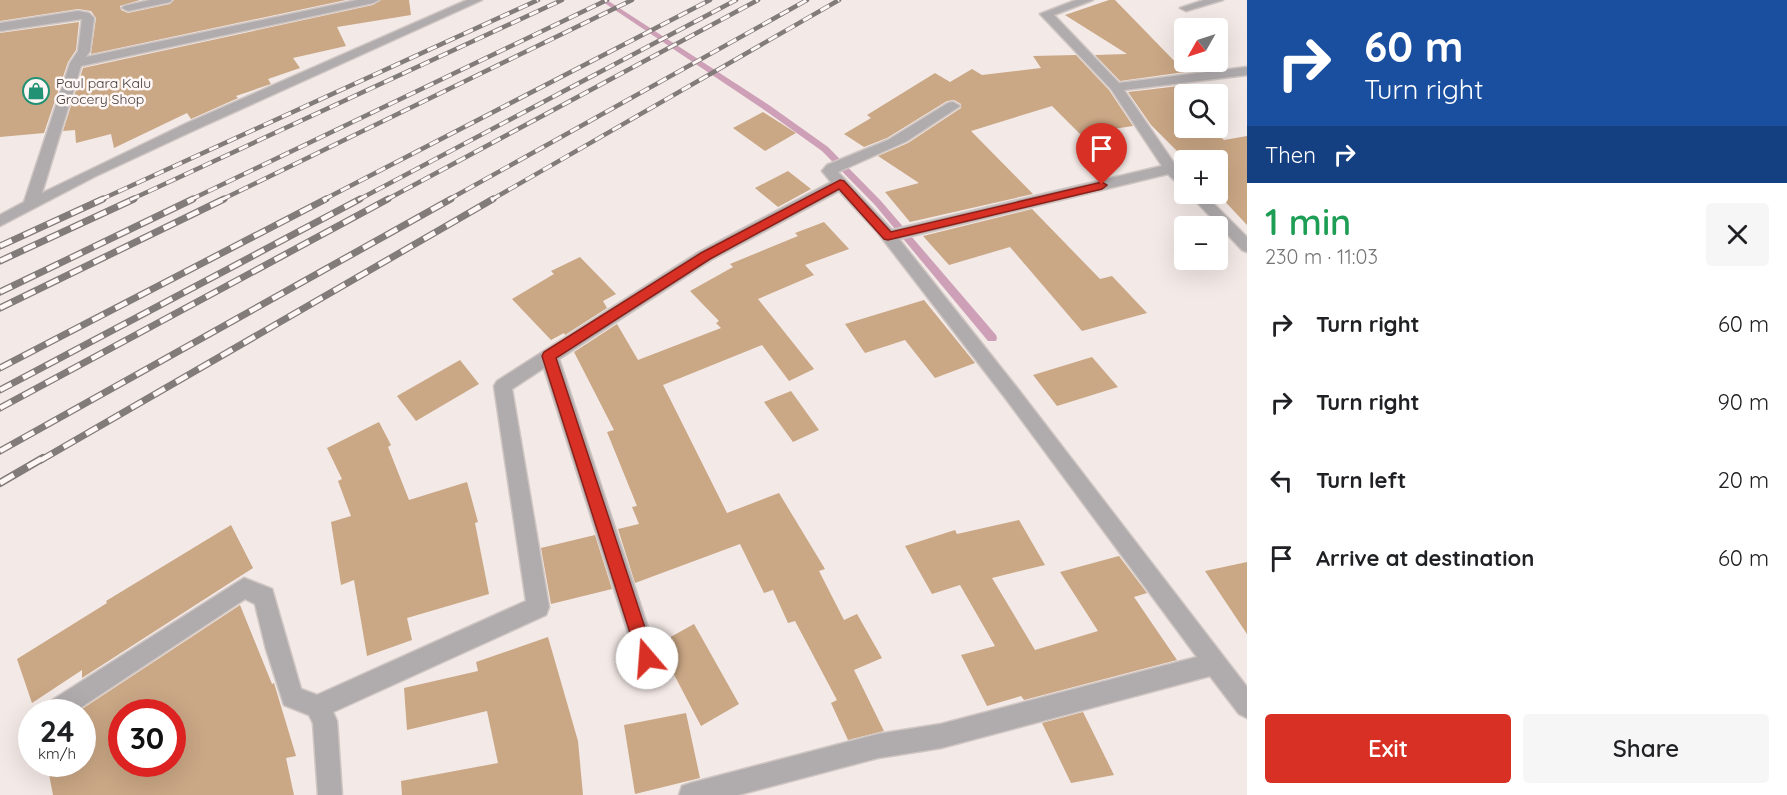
<!DOCTYPE html>
<html lang="en">
<head>
<meta charset="utf-8">
<style>
	body { margin:0; font-family:Quicksand,sans-serif; background:#f6f6f6; color:#202124; height:100vh; display:flex; flex-direction:column; font-size:22px; white-space:nowrap }
	* { box-sizing:border-box; margin:0 }
	p { font-size:20px; color:#757577 }
	.icon { flex:none; width:33px; height:33px; fill:none; stroke:currentColor; stroke-width:2; stroke-linecap:round; stroke-linejoin:round }
	.map { position:relative; flex:1; overflow:hidden }
	.side { display:flex; flex-direction:column; background:#fff; width:540px }
	.side>* { flex:none }
	.banner { background:#1a4fa0; color:#fff; overflow:hidden }
	.needle { width:39px; rotate:231deg }
	.buttons { position:absolute; left:1174px; top:18px; display:grid; gap:12px }
	.buttons a { display:grid; place-items:center; width:54px; height:54px; border-radius:6px; background:#fff; box-shadow:0 6px 24px #0002; font-size:30px }
	.speed { position:absolute; left:18px; top:699px; display:flex; gap:12px; font-size:30px; font-weight:700; text-align:center }
	.speed>* { display:grid; place-content:center; width:78px; height:78px; border-radius:50%; background:#fff; box-shadow:0 6px 24px #0002; line-height:1 }
	.speed small { font-size:15px; font-weight:400 }
	.speed .limit { border:9px solid #d22; background:#fff; color:#111 }
	.pin { position:absolute; display:grid; place-items:center; width:51px; height:51px; color:#fff; margin:-62px -26px; border-radius:50% 50% 50% 0; rotate:-45deg; box-shadow:0 0 6px #0007 }
	.pin .icon { rotate:45deg }
	.me { position:absolute; width:66px; margin:-33px; rotate:342deg; stroke-linejoin:round; filter:drop-shadow(0 0 4px #0008) }
	.turn { display:flex; align-items:center; gap:21px; height:126px; padding:0 18px; font-size:27px }
	.turn .icon { width:78px; height:78px; stroke-width:2.5 }
	.turn b { display:block; font-size:42px; line-height:51px }
	.then { display:flex; align-items:center; height:57px; padding:0 18px; background:#0003; gap:12px; font-size:22px }
	.round { display:grid; place-items:center; flex:none; width:63px; height:63px; border-radius:6px; background:#f6f6f6 }
	.summary { display:flex; align-items:center; justify-content:space-between; height:102px; padding:0 18px }
	h1 { font-size:36px; font-weight:600; line-height:45px; color:#1e9e55 }
	.action { display:flex; gap:12px; margin-top:auto; padding:12px 18px }
	.action a { flex:1; height:69px; border-radius:6px; background:#d93025; color:#fff; font-size:24px; font-weight:600; line-height:69px; text-align:center }
	.action a+a { background:#f6f6f6; color:#202124 }
	ul { padding:0; list-style:none }
	li { display:flex; align-items:center; gap:18px; height:78px; padding:0 18px }
	li div { flex:1 }
	li b { display:block; font-size:22px }
	li em { font-style:normal }
	main { display:flex; flex:1; min-height:0 }
	.map>svg:first-child { display:block }
	.lines { fill:none; stroke-linecap:round; stroke-linejoin:round }
	.stream { fill:#cea0b7; fill-rule:evenodd }
	.building { fill:#caa785; fill-rule:evenodd }
	.minor-casing { stroke:#cfc6c3; stroke-width:3 }
	.minor { fill:#b0abac; fill-rule:evenodd }
	.rail-far2-casing { stroke:#817b79; stroke-width:4.5 }
	.rail-far1-casing { stroke:#817b79; stroke-width:7 }
	.rail-casing { stroke:#817b79; stroke-width:8 }
	.rail-far2 { stroke:#fef7f5; stroke-width:3; stroke-dasharray:10; stroke-linecap:butt }
	.rail-far1 { stroke:#fef7f5; stroke-width:4.5; stroke-dasharray:13; stroke-linecap:butt }
	.rail { stroke:#fef7f5; stroke-width:5; stroke-dasharray:16; stroke-linecap:butt }
	.route { fill:#d93025; stroke:#8d1f18; stroke-width:1.5 }
	.labels { text-anchor:middle; dominant-baseline:central; stroke-width:5; stroke-linejoin:round; paint-order:stroke }
	.far-poi-label { font-size:14px; fill:#3e3a39; stroke:#fef7f5; text-anchor:start }
</style>
</head>
<body>
<main>
<div class="map">
<svg width="1247" height="795" viewBox="0 0 1247 795">
	<rect width="100%" height="100%" fill="#f3e9e6"/>
	<g class="lines">
		<polygon class="stream" points="600,0 607,0 769,105 828,147 881,201 996,335 997,338 996,341 988,341 875,205 822,151 763,109"/>
	</g>
	<g class="building">
		<polygon points="0,0 140,0 120,6 121,10 128,13 170,4 174,0 346,0 91,54 96,18 91,11 78,9 0,21"/>
		<polygon points="381,0 409,0 411,15 337,27 346,46 293,58 300,68 268,79 271,84 236,96 238,98 191,119 187,113 114,148 111,134 76,143 75,130 63,131 83,68 373,5"/>
		<polygon points="1109,0 1115,0 1185,72 1120,81 1095,55 1127,54 1065,15"/>
		<polygon points="79,22 76,50 68,62 44,133 0,137 0,33"/>
		<polygon points="1076,55 1109,90 1133,126 1080,134 1052,106 971,131 1033,194 910,222 885,192 919,183 878,156 908,143 961,108 961,104 954,100 947,101 887,138 864,147 844,134 871,118 867,115 935,73 950,82 972,69 982,75 1041,68 1033,56"/>
		<polygon points="1196,84 1198,86 1192,94 1185,90 1185,128 1212,128 1224,140 1247,136 1247,225 1218,194 1218,160 1186,160 1151,125 1128,92"/>
		<polygon points="763,112 796,133 765,151 733,128"/>
		<polygon points="788,171 811,189 778,207 755,188"/>
		<polygon points="1032,209 1100,279 1112,276 1147,313 1082,331 1010,247 949,265 923,236"/>
		<polygon points="824,222 849,249 805,265 814,275 758,299 814,369 789,381 762,345 663,385 727,513 779,493 825,569 819,571 844,620 857,614 882,658 854,670 884,731 848,740 831,703 837,700 795,621 788,623 773,590 764,593 740,544 635,583 618,529 639,524 632,507 637,506 607,432 614,430 574,352 617,324 638,360 721,328 716,323 719,321 690,291 733,267 730,264 798,236 795,233"/>
		<polygon points="580,257 616,294 603,301 607,308 565,335 564,333 551,340 512,299 554,274 551,271"/>
		<polygon points="924,300 975,363 935,378 905,340 865,353 845,324"/>
		<polygon points="1092,357 1118,387 1057,406 1033,375"/>
		<polygon points="460,360 479,384 416,421 397,396"/>
		<polygon points="791,391 819,430 793,442 764,402"/>
		<polygon points="379,422 391,445 388,447 409,500 467,482 478,522 475,523 489,594 407,618 412,640 367,656 354,580 341,585 331,522 351,516 338,481 342,479 327,448"/>
		<polygon points="1019,520 1045,565 992,578 1035,650 1098,631 1060,572 1119,556 1147,593 1134,597 1177,660 1024,700 1021,696 987,706 961,655 995,646 960,585 932,594 905,546 955,530 957,534"/>
		<polygon points="231,525 253,568 82,678 82,670 32,703 17,659 107,603 106,601"/>
		<polygon points="595,535 612,589 551,604 541,548"/>
		<polygon points="1247,562 1247,634 1205,571"/>
		<path d="M240,605l32,79 2,-1 22,73 -10,2 8,37h-241l-6,-31h35v-55zM122,712h50v52h-50z"/>
		<polygon points="694,624 739,704 701,726 658,644"/>
		<polygon points="548,637 578,741 583,795 402,795 401,781 498,763 487,711 407,730 404,688 478,671 476,662"/>
		<polygon points="1083,712 1114,775 1071,783 1042,723"/>
		<polygon points="686,713 700,778 635,794 624,725"/>
	</g>
	<g class="lines">
		<defs>
			<g id="minor">
				<polygon points="150,0 172,0 170,2 128,11 122,8 124,6"/>
				<polygon points="357,0 379,0 373,3 81,66 42,193 187,123 467,0 482,0 197,129 96,176 0,226 0,215 24,202 70,63 78,51 82,19 0,31 0,23 78,11 89,13 94,18 90,51 86,57"/>
				<polygon points="1076,0 1093,0 1054,15 1119,83 1247,67 1247,75 1124,90 1176,166 1185,175 1185,188 1180,186 1168,174 899,239 1018,389 1247,687 1247,718 1239,714 1210,676 941,748 878,758 738,795 679,795 682,786 691,783 878,734 941,724 1197,657 1006,399 878,233 839,191 711,260 559,359 658,658 655,666 647,669 639,666 636,658 544,368 512,389 549,607 546,615 333,712 337,721 342,795 318,795 313,723 309,715 284,705 266,649 255,604 245,599 74,712 43,712 46,704 244,578 272,589 301,689 317,695 526,601 494,386 497,381 699,252 831,182 822,171 827,165 888,140 948,103 953,102 960,106 907,141 838,172 892,230 1162,166 1111,89 1040,14"/>
				<polygon points="1204,0 1223,0 1186,11 1180,8"/>
				<polygon points="1189,194 1204,194 1247,237 1247,252 1242,250"/>
			</g>
		</defs>
		<use href="#minor" class="minor-casing"/>
		<use href="#minor" class="minor"/>
		<defs>
			<g id="rail-far2">
				<polyline points="100,200 538,0"/>
				<polyline points="130,200 562,0"/>
				<polyline points="190,200 607,0"/>
				<polyline points="221,200 632,0"/>
				<polyline points="323,200 710,0"/>
				<polyline points="358,200 736,0"/>
				<polyline points="386,200 758,0"/>
				<polyline points="448,200 807,0"/>
				<polyline points="491,200 839,0"/>
			</g>
			<g id="rail-far1">
				<polyline points="0,246 103,199"/>
				<polyline points="0,261 134,199"/>
				<polyline points="0,292 193,199"/>
				<polyline points="0,308 224,199"/>
				<polyline points="0,368 326,199"/>
				<polyline points="0,390 360,199"/>
				<polyline points="0,408 388,199"/>
				<polyline points="0,451 451,199"/>
				<polyline points="41,460 493,199"/>
			</g>
			<polyline id="rail" points="0,483 43,458"/>
		</defs>
		<use href="#rail-far2" class="rail-far2-casing"/>
		<use href="#rail-far1" class="rail-far1-casing"/>
		<use href="#rail" class="rail-casing"/>
		<use href="#rail-far2" class="rail-far2"/>
		<use href="#rail-far1" class="rail-far1"/>
		<use href="#rail" class="rail"/>
	</g>
	<polygon class="route" points="840,180 844,181 891,232 1102,182 1107,185 1102,189 888,240 884,239 839,189 710,259 556,358 655,658 653,664 647,666 641,664 638,658 542,356 544,352 701,253"/>
	<defs>
		<symbol id="shop-ring" viewBox="-11 -11 22 22"><circle r="9.5" fill="#fef7f5" stroke="#219274" stroke-width="1.5"/><path d="M-5-2.5h2.3a2.7 3.5 0 0 1 5.4 0H5L5.5 6h-11ZM-1.5-2.5h3a1.5 2.3 0 0 0-3 0Z" fill="#219274"/></symbol>
	</defs>
	<g fill-rule="evenodd">
		<use href="#shop-ring" x="21" y="76" width="30" height="30"/>
	</g>
	<g class="labels">
		<g class="far-poi-label">
			<text x="56" y="83">Paul para Kalu<tspan x="56" dy="16">Grocery Shop</tspan></text>
		</g>
	</g>
</svg>
<div class="buttons">
<a><svg class="needle" viewBox="-14 -14 28 28"><path d="M0-13l5 13h-10z" fill="#e53935"/><path d="M0 13l5-13h-10z" fill="#757577"/></svg></a>
<a><svg class="icon" aria-label="search" viewBox="0 0 24 24"><circle cx="10" cy="10" r="6"/><path d="M15 15l6 6"/></svg></a>
<a>+</a>
<a>−</a>
</div>
<div class="speed"><div>24<small>km/h</small></div><div class="limit">30</div></div>
<div class="pin" style="left:1102px;top:185px;background:#d93025"><svg class="icon" aria-label="arrive" viewBox="0 0 24 24"><path d="M6 21V4h12l-3 4 3 4H6"/></svg></div>
<svg class="me" style="left:647px;top:658px" viewBox="-20 -20 40 40"><circle r="19" fill="#fff"/><path d="M0-13L10 11 0 6-10 11z" fill="#d93025"/></svg>
</div>
<section class="side">
<div class="banner">
<div class="turn"><svg class="icon" aria-label="right" viewBox="0 0 24 24"><path d="M7 20v-9h11M14 6l5 5-5 5"/></svg><div><b>60 m</b>Turn right</div></div>
<div class="then">Then<svg class="icon" aria-label="right" viewBox="0 0 24 24"><path d="M7 20v-9h11M14 6l5 5-5 5"/></svg></div>
</div>
<div class="summary"><div><h1>1 min</h1><p>230 m · 11:03</p></div><a class="round"><svg class="icon" aria-label="close" viewBox="0 0 24 24"><path d="M6 6l12 12M18 6L6 18"/></svg></a></div>
<ul>
<li><svg class="icon" aria-label="right" viewBox="0 0 24 24"><path d="M7 20v-9h11M14 6l5 5-5 5"/></svg><div><b>Turn right</b></div><em>60 m</em></li>
<li><svg class="icon" aria-label="right" viewBox="0 0 24 24"><path d="M7 20v-9h11M14 6l5 5-5 5"/></svg><div><b>Turn right</b></div><em>90 m</em></li>
<li><svg class="icon" aria-label="left" viewBox="0 0 24 24"><path d="M17 20v-9H6M10 6l-5 5 5 5"/></svg><div><b>Turn left</b></div><em>20 m</em></li>
<li><svg class="icon" aria-label="arrive" viewBox="0 0 24 24"><path d="M6 21V4h12l-3 4 3 4H6"/></svg><div><b>Arrive at destination</b></div><em>60 m</em></li>
</ul>
<div class="action"><a>Exit</a><a>Share</a></div>
</section>
</main>
</body>
</html>
